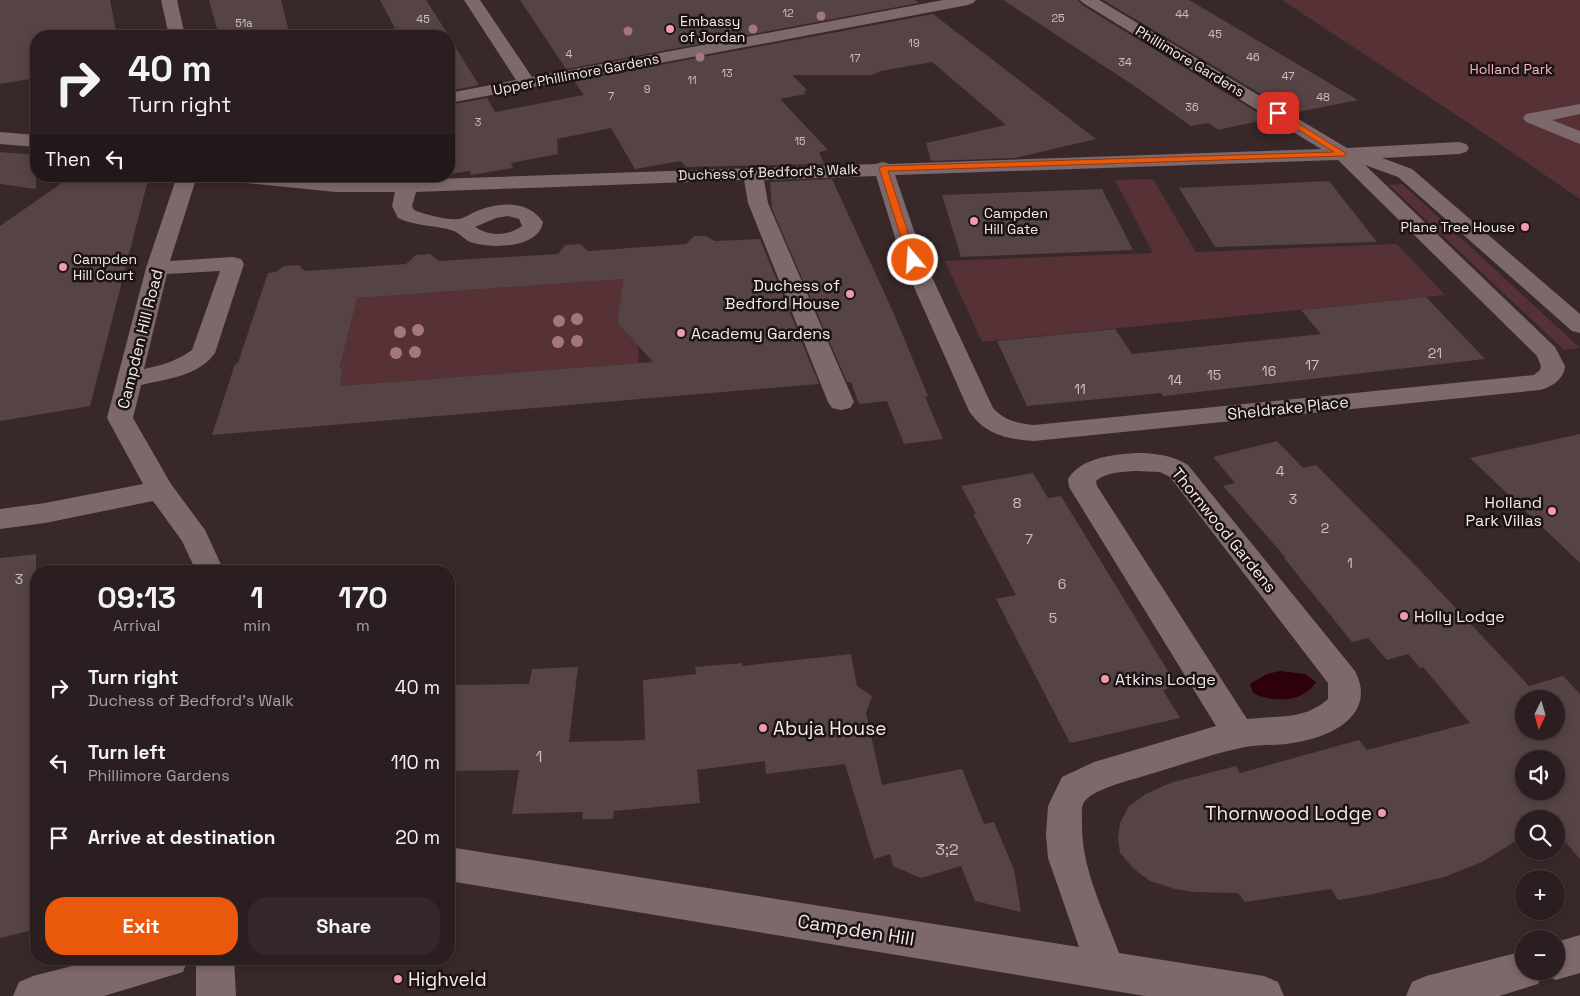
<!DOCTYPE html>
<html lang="en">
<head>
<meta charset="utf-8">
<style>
	body { margin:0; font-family:"Space Grotesk",sans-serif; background:#332729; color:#f1f3f6; height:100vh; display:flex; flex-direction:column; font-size:19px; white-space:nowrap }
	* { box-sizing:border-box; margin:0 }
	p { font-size:16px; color:#a6a2a5 }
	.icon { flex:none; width:28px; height:28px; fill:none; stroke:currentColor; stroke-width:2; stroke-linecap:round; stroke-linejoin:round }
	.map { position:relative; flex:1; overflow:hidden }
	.details { position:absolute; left:30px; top:565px; width:425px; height:400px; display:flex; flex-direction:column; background:#2b1e20; border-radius:20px; box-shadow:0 2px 8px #0003,0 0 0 1px #473c3e }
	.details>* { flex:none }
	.top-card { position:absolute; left:30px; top:30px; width:425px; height:152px; border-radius:20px; box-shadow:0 2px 8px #0003,0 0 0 1px #473c3e; background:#2b1e20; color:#f1f3f6; overflow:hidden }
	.needle { width:32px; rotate:185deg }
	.buttons { position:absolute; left:1515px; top:690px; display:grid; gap:10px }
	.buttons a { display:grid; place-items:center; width:50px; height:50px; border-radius:50%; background:#2b1e20; box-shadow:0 2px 8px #0003,0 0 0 1px #473c3e; font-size:25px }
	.pin { position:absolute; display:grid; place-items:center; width:42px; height:42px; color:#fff; margin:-21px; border-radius:10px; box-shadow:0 2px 8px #0006 }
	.me { position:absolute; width:55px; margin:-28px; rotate:342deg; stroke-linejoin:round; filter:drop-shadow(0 0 4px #0008) }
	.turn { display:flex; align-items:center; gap:18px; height:105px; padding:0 15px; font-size:22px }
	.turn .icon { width:65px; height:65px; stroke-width:2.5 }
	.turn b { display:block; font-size:35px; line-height:42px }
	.then { display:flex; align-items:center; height:48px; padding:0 15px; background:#0003; gap:10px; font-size:19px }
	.eta { display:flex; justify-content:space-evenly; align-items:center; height:85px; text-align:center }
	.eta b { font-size:30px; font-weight:600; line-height:35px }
	.primary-button { display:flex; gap:10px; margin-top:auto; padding:10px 15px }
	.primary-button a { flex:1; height:58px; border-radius:20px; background:#ea580c; color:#fff; font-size:20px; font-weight:600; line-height:58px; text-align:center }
	.primary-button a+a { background:#332729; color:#f1f3f6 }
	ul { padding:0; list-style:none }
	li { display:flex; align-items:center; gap:15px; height:75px; padding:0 15px }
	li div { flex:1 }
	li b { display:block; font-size:19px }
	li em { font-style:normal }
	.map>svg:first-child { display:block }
	.green { fill:#563237 }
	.water { fill:#2e000c }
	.building { fill:#554345; fill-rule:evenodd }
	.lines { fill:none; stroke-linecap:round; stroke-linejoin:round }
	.minor { fill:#7d686b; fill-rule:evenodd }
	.tree { fill:#a5767c }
	.route { fill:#ea580c; stroke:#983908 }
	.poi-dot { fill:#f39aa8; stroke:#1b1314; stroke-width:2 }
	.labels { text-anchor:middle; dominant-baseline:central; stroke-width:5; stroke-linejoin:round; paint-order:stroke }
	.far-number-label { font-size:11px; fill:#cdc0c1 }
	.far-poi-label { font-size:14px; fill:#f5e9ea; stroke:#1b1314; text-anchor:start }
	.far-street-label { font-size:14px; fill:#f5e9ea; stroke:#1b1314 }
	.far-park-label { font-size:14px; fill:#fdb5bf; stroke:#1b1314 }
	.number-label { font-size:14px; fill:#cdc0c1 }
	.poi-label { font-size:16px; fill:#f5e9ea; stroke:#1b1314; text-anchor:start }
	.street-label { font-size:16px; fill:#f5e9ea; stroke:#1b1314 }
	.near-number-label { font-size:16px; fill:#cdc0c1 }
	.near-poi-label { font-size:19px; fill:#f5e9ea; stroke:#1b1314; text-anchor:start }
	.near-street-label { font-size:19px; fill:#f5e9ea; stroke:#1b1314 }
</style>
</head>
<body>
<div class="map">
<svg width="1580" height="996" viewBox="0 0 1580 996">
	<rect width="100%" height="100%" fill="#39282a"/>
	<g class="green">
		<polygon points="1282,0 1580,0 1580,199 1482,132"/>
		<polygon points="1153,179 1196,252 1397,244 1445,295 982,342 945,261 1153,253 1115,180"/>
		<polygon points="1402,184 1423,203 1580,348 1564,350 1389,185"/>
		<polygon points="636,278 637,331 639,363 340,386 343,369 318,370 357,298"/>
	</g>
	<path class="water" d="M1280,671l25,3 11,8c-13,21 -43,21 -63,11l-3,-9 17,-10z"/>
	<g class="building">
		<polygon points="0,0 110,0 117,36 36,36 36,78 0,84"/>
		<polygon points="209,0 281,0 290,36 219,36"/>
		<polygon points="380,0 426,0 449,36 399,36"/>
		<polygon points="520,0 915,0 919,3 566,69"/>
		<polygon points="1003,0 1078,0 1082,5 1268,119 1218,130 1208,123 1191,126 1133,85"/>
		<polygon points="1103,0 1189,0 1358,100 1293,113"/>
		<polygon points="933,14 1096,139 1015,158 931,161 926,143 1006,125 932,62 881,71 872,75 792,75 807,90 804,91 806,94 780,99 828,150 819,152 824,164 686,167 681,161 635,169 611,128 557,139 558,154 511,163 513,168 471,175 470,171 449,174 449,105 487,98 495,112 584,95 574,81"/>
		<polygon points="449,37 477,82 479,85 449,91"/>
		<polygon points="0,152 36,155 36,189 0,184"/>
		<polygon points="72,176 149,176 90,406 0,421 0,226"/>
		<polygon points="832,179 894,314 928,396 925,397 943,439 904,444 887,401 859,404 851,382 847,382 772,209 770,182"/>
		<polygon points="1329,181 1377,242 1215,247 1179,188"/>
		<polygon points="1102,189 1133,250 961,257 942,195"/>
		<path d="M694,236h12l9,5 45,-2 59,145 -607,51 23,-71 3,-1 30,-90 8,-1 8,-6 15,-1 6,6 101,-7 10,-9 14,-1 9,7 119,-7 7,-9 15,-1 8,7 98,-7zM624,279l-7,43 36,40 -313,24 3,-18 -4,1 18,-71z"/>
		<polygon points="1426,297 1485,359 1163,396 1161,393 1027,406 997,341 1115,329 1132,354 1321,334 1301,310"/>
		<polygon points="1580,434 1580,563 1470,458"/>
		<path d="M1277,441l26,27 13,-3 101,102 112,119 34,-10 17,18v165l-24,-28v-12h-32v17l-42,26 -38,15 -75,18 -31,5 -7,-11 -86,13 -7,-9 -43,-1 -20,-3 -25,-8 -16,-12 -14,-16 -2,-15 2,-15 9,-17 17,-12 24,-11 66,-17 4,7 119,-33 8,10 103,-27 -47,-56 -3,1 -12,-14 -21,6 -19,-22 -16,4 -68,-84h2l-63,-72 12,-3 -22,-26zM1524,699h32v32h-32zM1524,759h32v32h-32z"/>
		<polygon points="1033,473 1048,498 1061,496 1177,686 1163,690 1180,718 1070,743 996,599 1016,595 973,514 976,514 961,486"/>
		<polygon points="36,554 36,929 0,938 0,558"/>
		<polygon points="851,654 857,686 872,696 866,713 882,785 962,769 984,824 994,822 1014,870 1021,912 975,901 961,866 921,878 893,866 890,854 874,859 845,764 766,774 765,761 697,770 700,803 614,811 613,819 582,819 583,812 512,814 519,770 449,771 449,685 529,684 532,669 578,667 569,742 645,740 643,680 696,674 695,667 742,663 742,666"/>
	</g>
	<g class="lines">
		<g class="minor">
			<polygon points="161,0 177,0 185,36 169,36"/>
			<polygon points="464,0 480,0 532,77 943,0 976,0 973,3 968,5 449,103 449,93 516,80"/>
			<path d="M1080,0h19l248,148 112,-6 7,2 3,4 -3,4 -7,2 -77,4 30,11 168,145v19l-8,-2 -174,-154 -33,-12 190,182 10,19c-1,13 -13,21 -25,24l-506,51c-27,-2 -49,-6 -65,-30l-67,-151 -26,-84 -112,4 4,23 86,199 -4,6 -9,2 -9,-2 -4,-6 -80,-199 -4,-23 -328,12 -4,14 2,4c9,4 36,11 45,9 6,-1 12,-6 18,-8 23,-9 51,-11 66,11 -4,27 -53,27 -73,20 -6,-3 -11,-9 -16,-11 -17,-6 -36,-4 -56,-13l-6,-12 3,-14h-59l-99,-10 -7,-2 -3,-4h71l79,5 499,-17 7,-2 6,2 432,-15 -238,-146zM1338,160l199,196 4,10 -1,4 -6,5 -500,50c-17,-2 -29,-4 -41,-17l-69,-148 -29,-85zM508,216l11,3 3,7c-14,10 -32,11 -47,1l21,-9z"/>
			<polygon points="1580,104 1580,114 1552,120 1580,131 1580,144 1526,122 1523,118 1526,114"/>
			<polygon points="0,132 36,135 36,147 0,144"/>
			<path d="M177,176h20l-27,85 63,-4 8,2 3,5 -29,89c-16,23 -49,26 -74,32l-8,33 38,66 34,46 19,41h-28l-14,-30 -29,-40 -108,22 -45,6v-20l45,-6 98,-19 -36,-66 39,-150zM220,271l-28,79c-15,11 -30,15 -48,19l23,-95z"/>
			<path d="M1136,453c18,0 36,2 52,12l167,206c22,42 -21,65 -57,71 -17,4 -35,2 -53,5 -30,6 -61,17 -91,26 -16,5 -34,9 -50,16 -8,3 -18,8 -21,15 -2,6 -1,13 -1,19 -1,45 22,89 37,130l145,23 14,6 6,14h-139l-696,-115v-34l630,100 -31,-89 -2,-23 2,-29 14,-29 32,-15 122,-36 -147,-239 -1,-8c14,-22 44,-24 68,-26zM1136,471l24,1 10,5 158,206v16c-25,22 -50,16 -81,20l-150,-233 -1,-5c10,-9 26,-9 40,-10z"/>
			<polygon points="1580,935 1580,973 1556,980 1542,974 1538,984 1499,996 1406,996 1412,982 1426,976 1524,951 1524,971 1556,971 1556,942"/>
			<polygon points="99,959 188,959 183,972 104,996 13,996 19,982 33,976"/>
			<polygon points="196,959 234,959 236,996 196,996"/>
		</g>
	</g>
	<g class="tree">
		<circle cx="821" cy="16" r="4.5"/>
		<circle cx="753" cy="29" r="4.5"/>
		<circle cx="628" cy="31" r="4.5"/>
		<circle cx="700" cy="57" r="4.5"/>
		<circle cx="577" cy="319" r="6"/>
		<circle cx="559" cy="321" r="6"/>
		<circle cx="418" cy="330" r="6"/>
		<circle cx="400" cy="332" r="6"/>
		<circle cx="577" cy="341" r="6"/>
		<circle cx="558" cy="342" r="6"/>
		<circle cx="415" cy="352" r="6"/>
		<circle cx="396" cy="353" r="6"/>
	</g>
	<polygon class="route" points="1275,112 1280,112 1347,154 1343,156 888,171 917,260 913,262 908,260 879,168 883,166 1334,152 1275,115"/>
	<g class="poi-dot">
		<circle cx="670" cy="29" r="5"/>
		<circle cx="974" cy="221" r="5"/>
		<circle cx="1525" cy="227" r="5"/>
		<circle cx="63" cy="267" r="5"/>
		<circle cx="850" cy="294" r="5"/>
		<circle cx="681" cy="333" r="5"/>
		<circle cx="1552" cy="511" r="5"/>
		<circle cx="1404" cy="616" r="5"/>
		<circle cx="1105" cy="679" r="5"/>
		<circle cx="763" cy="728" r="5"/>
		<circle cx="1382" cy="813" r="5"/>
		<circle cx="398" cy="979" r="5"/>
	</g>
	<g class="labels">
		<g class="far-number-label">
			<text x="788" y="13">12</text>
			<text x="1182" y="14">44</text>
			<text x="1058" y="18">25</text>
			<text x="423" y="19">45</text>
			<text x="244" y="23">51a</text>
			<text x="1215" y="34">45</text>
			<text x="914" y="43">19</text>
			<text x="569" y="54">4</text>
			<text x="1253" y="57">46</text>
			<text x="855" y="58">17</text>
			<text x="1125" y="62">34</text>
			<text x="727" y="73">13</text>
			<text x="1288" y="76">47</text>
			<text x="692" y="80">11</text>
			<text x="647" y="89">9</text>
			<text x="611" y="96">7</text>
			<text x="1323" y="97">48</text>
			<text x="1192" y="107">36</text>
			<text x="478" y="122">3</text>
			<text x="800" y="141">15</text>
		</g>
		<g class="far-poi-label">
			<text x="680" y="21">Embassy<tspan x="680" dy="16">of Jordan</tspan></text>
			<text x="984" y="213">Campden<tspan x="984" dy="16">Hill Gate</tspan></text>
			<text x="1515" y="227" text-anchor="end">Plane Tree House</text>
			<text x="73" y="259">Campden<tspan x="73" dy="16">Hill Court</tspan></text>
		</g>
		<g class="far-street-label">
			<text transform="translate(1190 61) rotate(31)">Phillimore Gardens</text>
			<text transform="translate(576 74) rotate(-11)">Upper Phillimore Gardens</text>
			<text transform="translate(768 172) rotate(-2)">Duchess of Bedford's Walk</text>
		</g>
		<g class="far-park-label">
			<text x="1511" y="69">Holland Park</text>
		</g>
		<g class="number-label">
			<text x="1435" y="353">21</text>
			<text x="1312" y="365">17</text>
			<text x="1269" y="371">16</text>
			<text x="1214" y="375">15</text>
			<text x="1175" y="380">14</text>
			<text x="1080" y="389">11</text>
			<text x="1280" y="471">4</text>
			<text x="1293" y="499">3</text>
			<text x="1017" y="503">8</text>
			<text x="1325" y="528">2</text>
			<text x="1029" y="539">7</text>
			<text x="1350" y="563">1</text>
			<text x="19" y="579">3</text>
			<text x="1062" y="584">6</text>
			<text x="1053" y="618">5</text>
		</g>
		<g class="poi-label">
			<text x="840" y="285" text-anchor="end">Duchess of<tspan x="840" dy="18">Bedford House</tspan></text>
			<text x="691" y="333">Academy Gardens</text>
			<text x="1542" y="502" text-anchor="end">Holland<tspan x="1542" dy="18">Park Villas</tspan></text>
			<text x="1414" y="616">Holly Lodge</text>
			<text x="1115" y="679">Atkins Lodge</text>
		</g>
		<g class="street-label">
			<text transform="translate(140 339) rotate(-76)">Campden Hill Road</text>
			<text transform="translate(1288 408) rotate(-6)">Sheldrake Place</text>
			<text transform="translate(1224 530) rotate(51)">Thornwood Gardens</text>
		</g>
		<g class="near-number-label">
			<text x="539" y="756">1</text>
			<text x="947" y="849">3;2</text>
		</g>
		<g class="near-poi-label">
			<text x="773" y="728">Abuja House</text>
			<text x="1372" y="813" text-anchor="end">Thornwood Lodge</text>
			<text x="408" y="979">Highveld</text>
		</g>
		<g class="near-street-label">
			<text transform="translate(856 930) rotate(9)">Campden Hill</text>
		</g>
	</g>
</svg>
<div class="buttons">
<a><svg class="needle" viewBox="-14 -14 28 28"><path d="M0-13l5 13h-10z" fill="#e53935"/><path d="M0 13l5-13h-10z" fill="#a6a2a5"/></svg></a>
<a><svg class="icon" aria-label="sound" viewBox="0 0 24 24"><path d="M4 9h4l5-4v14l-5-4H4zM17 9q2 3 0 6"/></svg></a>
<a><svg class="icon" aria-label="search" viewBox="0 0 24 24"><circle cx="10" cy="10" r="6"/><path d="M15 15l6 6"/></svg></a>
<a>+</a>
<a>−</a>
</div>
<div class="pin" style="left:1278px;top:113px;background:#d93025"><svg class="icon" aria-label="arrive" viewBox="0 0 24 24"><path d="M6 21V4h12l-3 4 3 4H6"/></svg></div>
<svg class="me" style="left:913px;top:260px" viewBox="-20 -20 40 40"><circle r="17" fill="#ea580c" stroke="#fff" stroke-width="3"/><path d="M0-11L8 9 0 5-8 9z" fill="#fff"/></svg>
<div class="top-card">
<div class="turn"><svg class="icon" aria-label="right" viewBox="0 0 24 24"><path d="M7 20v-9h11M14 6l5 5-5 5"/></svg><div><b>40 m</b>Turn right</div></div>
<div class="then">Then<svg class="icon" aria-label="left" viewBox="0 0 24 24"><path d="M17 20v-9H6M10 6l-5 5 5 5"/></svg></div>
</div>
<section class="details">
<div class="eta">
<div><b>09:13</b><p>Arrival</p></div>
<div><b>1</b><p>min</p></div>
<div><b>170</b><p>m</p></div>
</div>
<ul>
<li><svg class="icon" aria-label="right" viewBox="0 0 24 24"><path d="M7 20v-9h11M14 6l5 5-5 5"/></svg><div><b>Turn right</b><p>Duchess of Bedford's Walk</p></div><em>40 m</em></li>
<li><svg class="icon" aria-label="left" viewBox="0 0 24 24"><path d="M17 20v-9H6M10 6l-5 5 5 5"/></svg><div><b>Turn left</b><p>Phillimore Gardens</p></div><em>110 m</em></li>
<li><svg class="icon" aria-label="arrive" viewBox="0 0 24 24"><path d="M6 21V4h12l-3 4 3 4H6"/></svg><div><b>Arrive at destination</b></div><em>20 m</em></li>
</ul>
<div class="primary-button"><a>Exit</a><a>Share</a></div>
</section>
</div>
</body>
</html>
